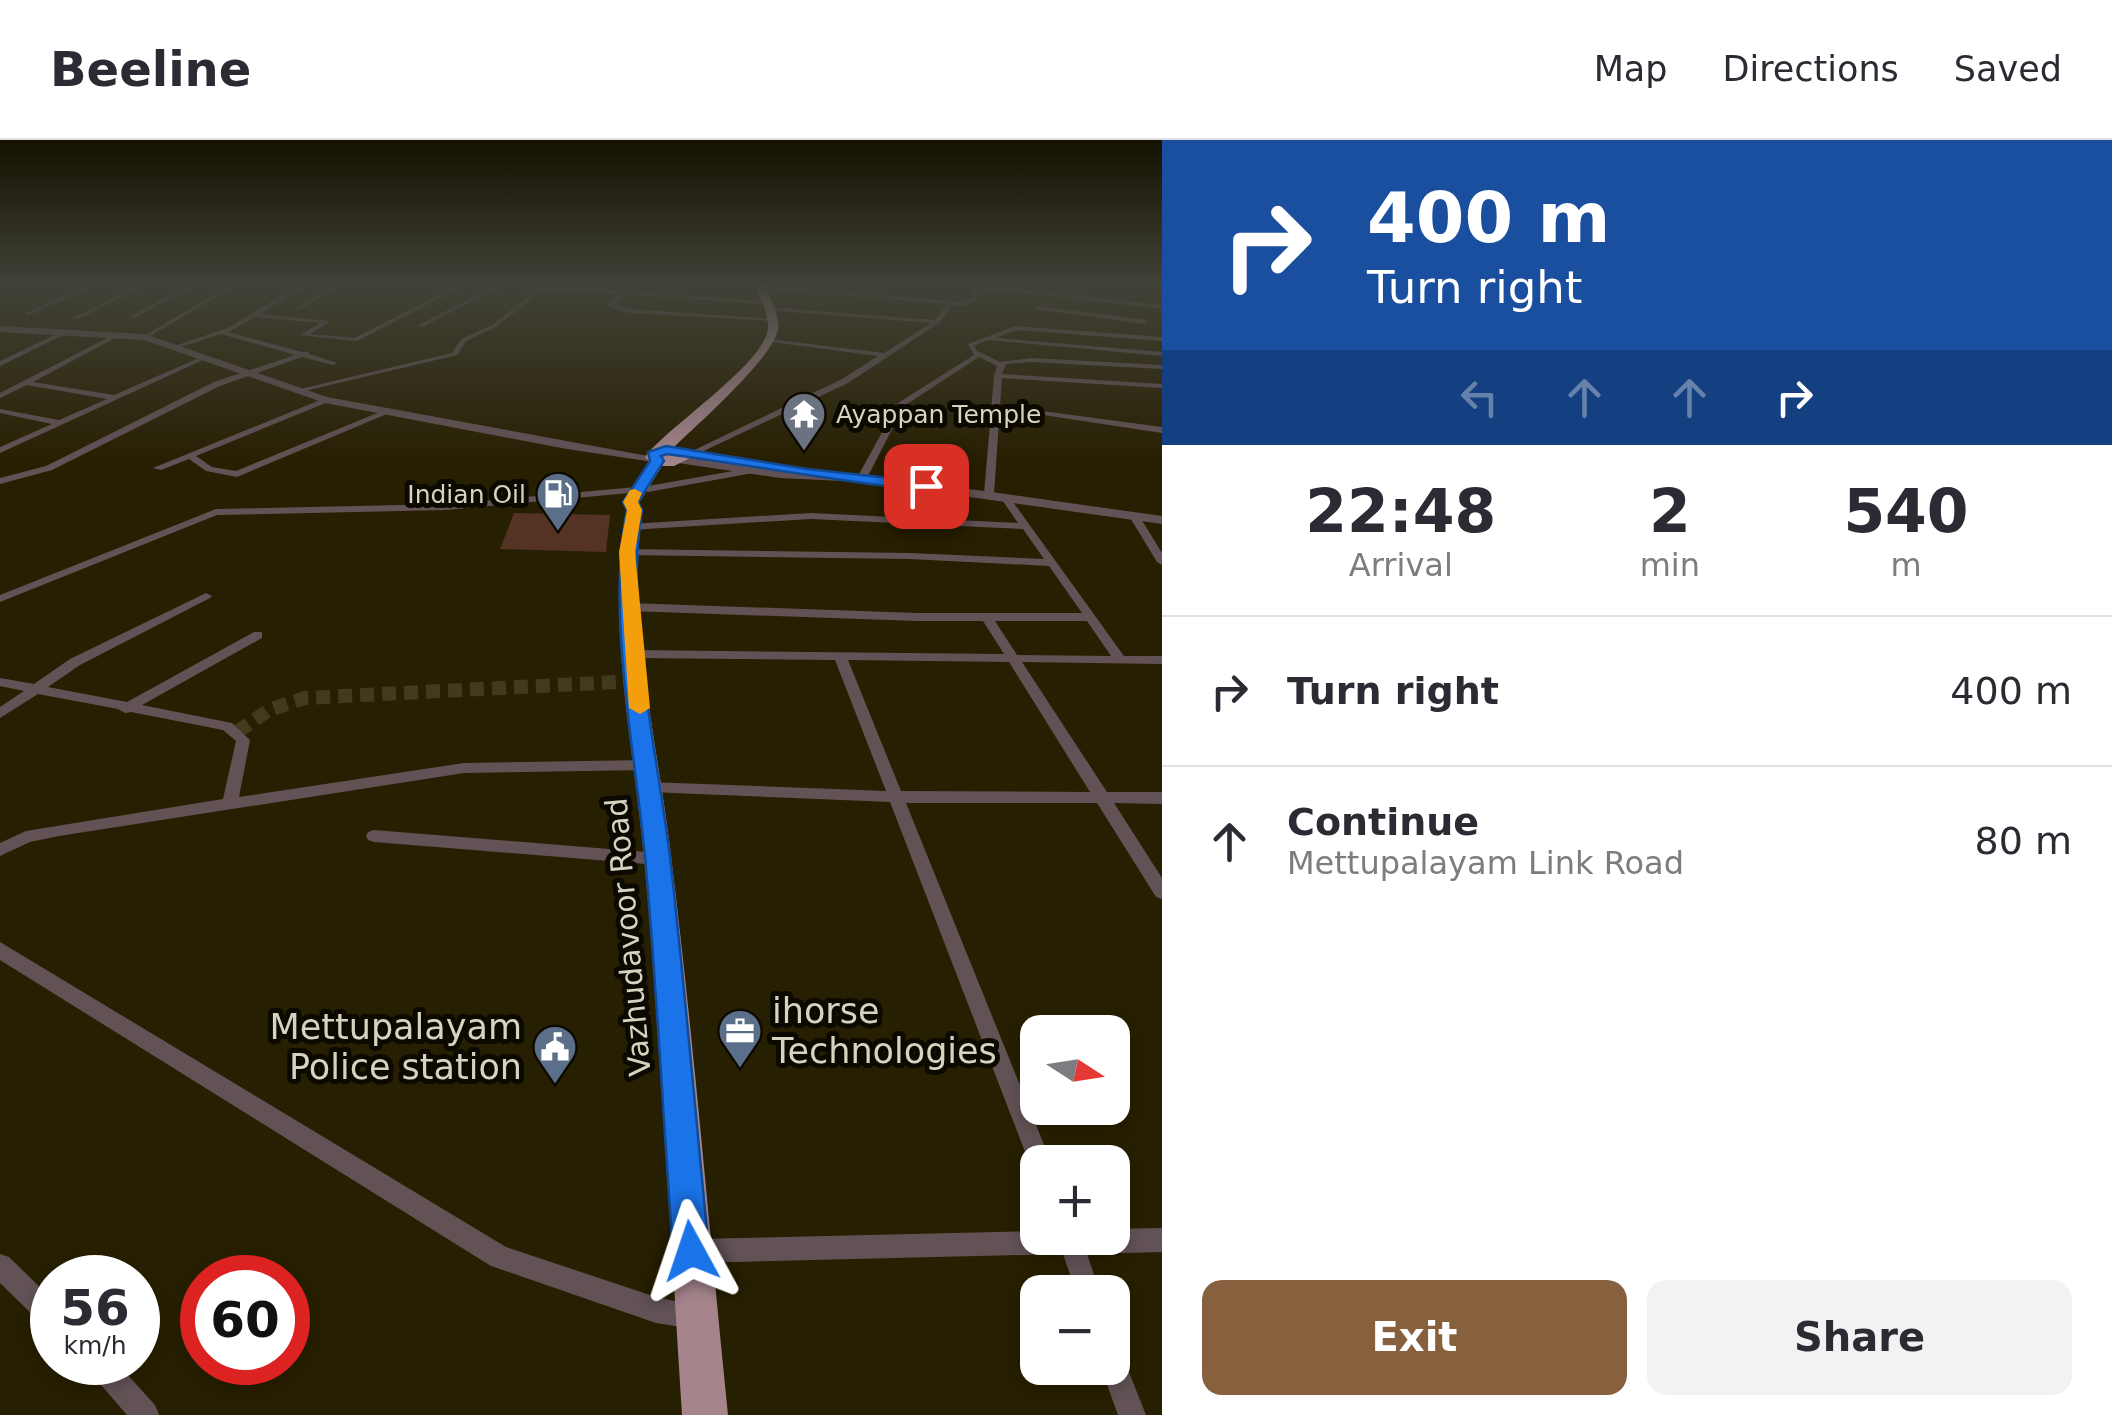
<!DOCTYPE html>
<html lang="en">
<head>
<meta charset="utf-8">
<style>
	body { margin:0; font-family:"DejaVu Sans",sans-serif; background:#f2f2f3; color:#2b2b33; height:100vh; display:flex; flex-direction:column; font-size:38px; white-space:nowrap }
	* { box-sizing:border-box; margin:0 }
	p { font-size:32px; color:#7c7c81 }
	.icon { flex:none; width:55px; height:55px; fill:none; stroke:currentColor; stroke-width:2; stroke-linecap:round; stroke-linejoin:round }
	.map { position:relative; flex:1; overflow:hidden }
	.details { display:flex; flex-direction:column; background:#fff; width:950px }
	.details>* { flex:none }
	.banner { background:#1a4fa0; color:#fff; overflow:hidden }
	.needle { width:65px; rotate:102deg }
	.fabs { position:absolute; left:1020px; top:875px; display:grid; gap:20px }
	.fabs a { display:grid; place-items:center; width:110px; height:110px; border-radius:20px; background:#fff; box-shadow:0 5px 15px #0003; font-size:50px }
	.speed { position:absolute; left:30px; top:1115px; display:flex; gap:20px; font-size:50px; font-weight:700; text-align:center }
	.speed>* { display:grid; place-content:center; width:130px; height:130px; border-radius:50%; background:#fff; box-shadow:0 5px 15px #0003; line-height:1 }
	.speed small { font-size:25px; font-weight:400 }
	.speed .limit { border:15px solid #d22; background:#fff; color:#111 }
	.pin { position:absolute; display:grid; place-items:center; width:85px; height:85px; color:#fff; margin:-42px; border-radius:20px; box-shadow:0 5px 15px #0006 }
	.me { position:absolute; width:110px; margin:-55px; rotate:355deg; stroke-linejoin:round; filter:drop-shadow(0 0 8px #0008) }
	.turn { display:flex; align-items:center; gap:35px; height:210px; padding:0 40px; font-size:45px }
	.turn .icon { width:130px; height:130px; stroke-width:2.5 }
	.turn b { display:block; font-size:70px; line-height:85px }
	.lanes { display:flex; align-items:center; height:95px; padding:0 40px; background:#0003; justify-content:center; gap:50px; direction:ltr }
	.lanes .off { opacity:.35 }
	.eta { display:flex; justify-content:space-evenly; align-items:center; height:170px; text-align:center }
	.eta b { font-size:60px; font-weight:700; line-height:70px }
	.button { display:flex; gap:20px; margin-top:auto; padding:20px 40px }
	.button a { flex:1; height:115px; border-radius:20px; background:#87603d; color:#fff; font-size:40px; font-weight:700; line-height:115px; text-align:center }
	.button a+a { background:#f2f2f3; color:#2b2b33 }
	ul { padding:0; list-style:none }
	li { display:flex; align-items:center; gap:30px; height:150px; padding:0 40px; border-top:2px solid #e1e1e2 }
	li div { flex:1 }
	li b { display:block; font-size:38px }
	li em { font-style:normal }
	header { display:flex; align-items:center; gap:60px; box-sizing:border-box; height:140px; padding:0 50px; background:#fff; border-bottom:2px solid #e1e1e2 }
	header strong { font-size:48px }
	nav { display:flex; gap:55px; margin-inline-start:auto; font-size:35px }
	main { display:flex; flex:1; min-height:0 }
	.map>svg:first-child { display:block }
	.building { fill:#543324 }
	.lines { fill:none; stroke-linecap:round; stroke-linejoin:round }
	.minor-tunnel { stroke:#413a1e; stroke-width:14; stroke-dasharray:14 8; stroke-linecap:butt }
	.minor { fill:#625256; fill-rule:evenodd }
	.tertiary { fill:#625256; fill-rule:evenodd }
	.primary { fill:#a5848c; fill-rule:evenodd }
	.route { fill:#1a73e8; stroke:#114b97; stroke-width:2.5 }
	.slow { fill:#f59e0b }
	.labels { text-anchor:middle; dominant-baseline:central; stroke-width:10; stroke-linejoin:round; paint-order:stroke }
	.far-poi-label { font-size:25px; fill:#d7d3c1; stroke:#0c0901; text-anchor:start }
	.street-label { font-size:30px; fill:#d7d3c1; stroke:#0c0901 }
	.near-poi-label { font-size:35px; fill:#d7d3c1; stroke:#0c0901; text-anchor:start }
</style>
</head>
<body>
<header>
<strong>Beeline</strong>
<nav><a>Map</a><a>Directions</a><a>Saved</a></nav>
</header>
<main>
<div class="map">
<svg width="1162" height="1275" viewBox="0 0 1162 1275">
	<rect width="100%" height="100%" fill="#271f01"/>
	<polygon class="building" points="514,373 610,375 606,412 500,409"/>
	<g class="lines">
		<polyline class="minor-tunnel" points="237,592 269,570 305,558 637,541"/>
		<g class="minor">
			<polygon points="89,144 97,144 29,175 24,174"/>
			<polygon points="141,144 149,144 78,179 73,178"/>
			<polygon points="190,144 197,144 134,178 129,177"/>
			<polygon points="232,144 239,144 147,198 142,197"/>
			<polygon points="295,144 377,144 304,147 260,174 329,181 329,183 310,194 354,198 461,144 468,144 357,201 300,195 320,183 255,177 228,192 302,212 308,212 309,214 337,223 333,225 302,217 220,246 52,330 0,344 0,338 46,326 214,242 295,215 221,194 174,209 169,208 230,187 296,146"/>
			<polygon points="489,144 550,144 548,146 628,151 639,144 645,144 636,152 769,162 766,164 629,155 613,165 630,169 775,179 772,181 630,173 606,166 620,154 544,149 496,187 466,201 457,215 296,253 292,251 452,213 461,199 492,185 538,149 502,146 422,187 417,186 494,146"/>
			<polygon points="952,144 980,144 1162,165 1162,169 979,148 976,160 964,166 953,165 939,183 848,243 693,316 686,314 842,239 878,216 771,202 769,199 884,213 931,183 767,170 765,167 935,180 947,164 761,149 759,146 963,162 971,158 973,148"/>
			<polygon points="332,148 337,149 300,169 295,168"/>
			<polygon points="1038,166 1145,180 1148,182 1145,184 1036,169"/>
			<polygon points="1015,186 1162,197 1162,201 1016,190 996,198 1162,212 1162,216 988,200 974,206 977,211 1000,222 1032,218 1162,225 1162,229 1032,222 1006,224 1002,234 1162,244 1162,248 1002,238 994,354 989,357 984,354 994,236 997,226 979,217 904,266 867,338 859,340 857,338 898,263 974,215 968,204"/>
			<polygon points="63,191 65,194 0,226 0,221"/>
			<polygon points="117,193 119,196 33,242 114,255 199,218 205,219 0,313 0,307 52,284 0,273 0,269 59,280 107,259 27,245 0,258 0,253"/>
			<polygon points="325,258 328,258 328,262 196,316 212,327 236,331 387,269 394,271 237,337 206,331 189,319 161,330 153,328"/>
			<polygon points="1027,269 1162,287 1162,293 1030,273 1027,273"/>
			<polygon points="756,327 761,330 759,332 648,352 643,349 648,346"/>
			<polygon points="637,347 640,348 640,352 446,370 217,375 0,462 0,455 216,369 446,364"/>
			<path d="M1005,354l3,1 116,161h38v8l-140,-2 85,130h55v12l-48,-1 48,75v21l-6,-2 -59,-94h-191l145,359h-13v10l-6,-2 -3,-8 -139,-360 -241,-10 -8,-5 8,-5 237,9 -51,-131 -202,-2 -6,-4 6,-4 371,4 -21,-33h-66l-288,-10 -6,-4 6,-4 288,10h165l-33,-47 -140,-7 -282,-4 -5,-3 5,-3 282,4 135,6 -21,-30 -212,-10 -181,11 -5,-3 5,-3 181,-11 207,10 -18,-26zM995,481h92l24,35 -94,-1zM848,520l161,2 81,130 -189,-1z"/>
			<polygon points="1134,373 1138,374 1162,413 1162,425 1157,422 1129,376"/>
			<polygon points="206,453 212,456 210,458 80,525 48,547 127,562 254,492 262,492 262,498 142,565 232,583 250,600 239,657 464,623 646,620 653,625 646,630 464,633 59,696 30,702 0,716 0,703 26,691 223,659 236,601 223,590 131,572 125,573 118,569 38,554 0,578 0,567 24,551 0,546 0,538 34,544 70,519"/>
			<polygon points="374,690 658,713 664,714 666,719 664,724 658,725 374,702 368,700 366,696 368,692"/>
			<polygon points="0,802 506,1107 656,1157 703,1167 707,1176 703,1185 694,1189 656,1183 491,1126 0,820"/>
			<polygon points="1162,1088 1162,1112 1087,1114 1100,1152 1076,1152 1063,1114 695,1123 687,1119 683,1111 687,1103 695,1099 1038,1091 1038,1098 1112,1098 1112,1089"/>
			<polygon points="0,1114 9,1117 52,1159 52,1188 43,1185 0,1143"/>
			<polygon points="1112,1208 1121,1212 1146,1275 1118,1275 1101,1228 1112,1228"/>
			<polygon points="85,1222 116,1222 155,1265 159,1275 127,1275 89,1231"/>
		</g>
		<g class="tertiary">
			<polygon points="0,186 145,194 327,257 659,318 653,322 567,309 325,263 144,200 0,192"/>
			<polygon points="682,316 780,330 862,334 1162,376 1162,384 862,342 780,338 678,323 676,320"/>
		</g>
		<path class="primary" d="M755,144h10c4,13 15,31 13,45 -3,27 -82,97 -104,118l16,11 -16,8h-12l-23,37 4,7c-18,104 16,240 28,346 23,186 38,373 57,559h-46c-12,-186 -21,-373 -38,-559 -10,-106 -39,-243 -17,-346l-4,-7 26,-42 -4,-4c22,-30 118,-92 123,-128 1,-14 -8,-32 -13,-45z"/>
	</g>
	<linearGradient id="sky" x2="0" y2="1"><stop stop-color="#151101"/><stop offset="0.45" stop-color="#414238"/><stop offset="1" stop-color="#414238" stop-opacity="0"/></linearGradient>
	<rect width="1162" height="323" fill="url(#sky)"/>
	<path class="route" d="M666,306l141,23 119,13 7,4 -7,5c-87,-10 -172,-25 -259,-37l-6,2 3,5 -26,41 4,8c-18,104 15,240 28,347 15,131 26,263 39,394l-5,13 -13,5 -13,-5 -5,-13c-10,-132 -16,-263 -28,-394 -10,-107 -39,-244 -18,-347l-4,-8 27,-41 -2,-9z"/>
	<polygon class="slow" points="635,349 642,353 638,362 642,370 635,412 650,568 640,574 629,568 619,412 627,370 623,362 630,350"/>
	<defs>
		<symbol id="temple-pin" viewBox="-11 -11 22 30"><path d="M0 17L-7.5 6A9.5 9.5 0 1 1 7.5 6Z" fill="#6b7280" stroke="#0c0901"/><path d="M0-6L5-2H3V0L6.5 2.5H4V6H1.5V3h-3V6H-4V2.5H-6.5L-3 0V-2H-5Z" fill="#fff"/></symbol>
		<symbol id="fuel-pin" viewBox="-11 -11 22 30"><path d="M0 17L-7.5 6A9.5 9.5 0 1 1 7.5 6Z" fill="#5c6f8a" stroke="#0c0901"/><path d="M-5.5-6h7V0h2V4h1.3V-2.5L3-4.5l.8-.8L6-3V5H2.5V1h-1V6h-7ZM-4.2-4.7v3.2H.2V-4.7Z" fill="#fff"/></symbol>
		<symbol id="office-pin" viewBox="-11 -11 22 30"><path d="M0 17L-7.5 6A9.5 9.5 0 1 1 7.5 6Z" fill="#5c6f8a" stroke="#0c0901"/><path d="M-6-3h4V-5.5h4V-3h4V5H-6ZM-1-4.5V-3h2v-1.5ZM-6 0V1H6V0Z" fill="#fff"/></symbol>
		<symbol id="civic-pin" viewBox="-11 -11 22 30"><path d="M0 17L-7.5 6A9.5 9.5 0 1 1 7.5 6Z" fill="#5c6f8a" stroke="#0c0901"/><path d="M-.6-6.5H3V-4.5H.6V-3L4-1V1h2V6H-6V1h2V-1L-.6-3ZM-1.2 2.5V6h2.4V2.5Z" fill="#fff"/></symbol>
	</defs>
	<g fill-rule="evenodd">
		<use href="#temple-pin" x="779" y="249" width="50" height="68"/>
		<use href="#fuel-pin" x="533" y="329" width="50" height="68"/>
		<use href="#office-pin" x="715" y="866" width="50" height="68"/>
		<use href="#civic-pin" x="530" y="882" width="50" height="68"/>
	</g>
	<g class="labels">
		<g class="far-poi-label">
			<text x="836" y="274">Ayappan Temple</text>
			<text x="526" y="354" text-anchor="end">Indian Oil</text>
		</g>
		<g class="street-label">
			<text transform="translate(628 797) rotate(-95)">Vazhudavoor Road</text>
		</g>
		<g class="near-poi-label">
			<text x="772" y="871">ihorse<tspan x="772" dy="40">Technologies</tspan></text>
			<text x="522" y="887" text-anchor="end">Mettupalayam<tspan x="522" dy="40">Police station</tspan></text>
		</g>
	</g>
</svg>
<div class="fabs">
<a><svg class="needle" viewBox="-14 -14 28 28"><path d="M0-13l5 13h-10z" fill="#e53935"/><path d="M0 13l5-13h-10z" fill="#7c7c81"/></svg></a>
<a>+</a>
<a>−</a>
</div>
<div class="speed"><div>56<small>km/h</small></div><div class="limit">60</div></div>
<div class="pin" style="left:926px;top:346px;background:#d93025"><svg class="icon" aria-label="arrive" viewBox="0 0 24 24"><path d="M6 21V4h12l-3 4 3 4H6"/></svg></div>
<svg class="me" style="left:691px;top:1111px" viewBox="-20 -20 40 40"><path d="M0-17L14 15 0 8-14 15z" fill="#1a73e8" stroke="#fff" stroke-width="4"/></svg>
</div>
<section class="details">
<div class="banner">
<div class="turn"><svg class="icon" aria-label="right" viewBox="0 0 24 24"><path d="M7 20v-9h11M14 6l5 5-5 5"/></svg><div><b>400 m</b>Turn right</div></div>
<div class="lanes"><svg class="icon off" aria-label="left" viewBox="0 0 24 24"><path d="M17 20v-9H6M10 6l-5 5 5 5"/></svg><svg class="icon off" aria-label="ahead" viewBox="0 0 24 24"><path d="M12 20V5M6 11l6-6 6 6"/></svg><svg class="icon off" aria-label="ahead" viewBox="0 0 24 24"><path d="M12 20V5M6 11l6-6 6 6"/></svg><svg class="icon" aria-label="right" viewBox="0 0 24 24"><path d="M7 20v-9h11M14 6l5 5-5 5"/></svg></div>
</div>
<div class="eta">
<div><b>22:48</b><p>Arrival</p></div>
<div><b>2</b><p>min</p></div>
<div><b>540</b><p>m</p></div>
</div>
<ul>
<li><svg class="icon" aria-label="right" viewBox="0 0 24 24"><path d="M7 20v-9h11M14 6l5 5-5 5"/></svg><div><b>Turn right</b></div><em>400 m</em></li>
<li><svg class="icon" aria-label="ahead" viewBox="0 0 24 24"><path d="M12 20V5M6 11l6-6 6 6"/></svg><div><b>Continue</b><p>Mettupalayam Link Road</p></div><em>80 m</em></li>
</ul>
<div class="button"><a>Exit</a><a>Share</a></div>
</section>
</main>
</body>
</html>
